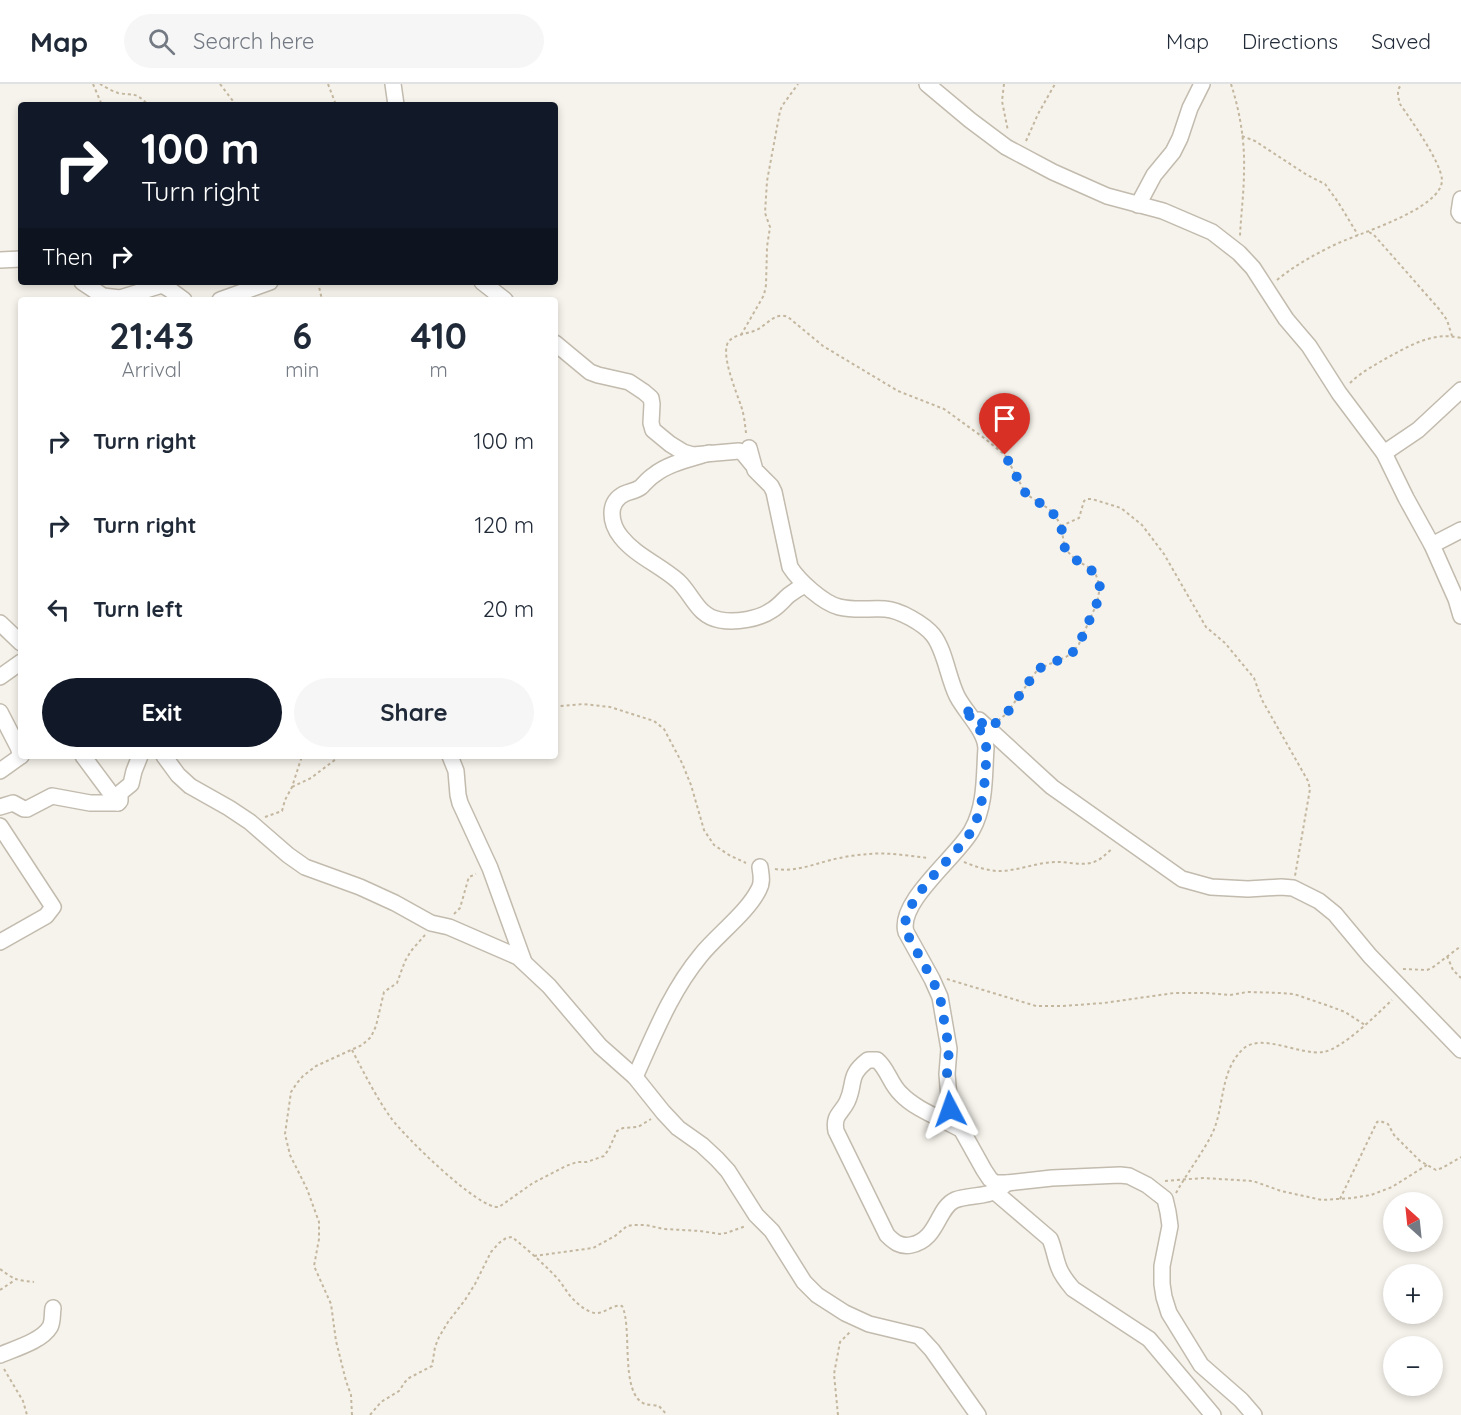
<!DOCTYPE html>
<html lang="en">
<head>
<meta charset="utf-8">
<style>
	body { margin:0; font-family:Quicksand,sans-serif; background:#f6f6f7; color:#1f2937; height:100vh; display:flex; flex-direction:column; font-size:22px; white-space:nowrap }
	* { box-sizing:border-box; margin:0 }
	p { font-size:20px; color:#747a83 }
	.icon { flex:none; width:33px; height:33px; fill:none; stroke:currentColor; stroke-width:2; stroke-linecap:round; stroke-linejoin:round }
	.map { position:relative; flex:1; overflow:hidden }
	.panel { position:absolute; left:18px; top:213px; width:540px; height:462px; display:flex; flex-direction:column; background:#fff; border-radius:6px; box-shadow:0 3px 9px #0003 }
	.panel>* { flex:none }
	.banner { position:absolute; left:18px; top:18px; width:540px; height:183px; border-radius:6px; box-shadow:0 3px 9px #0003; background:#111827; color:#fff; overflow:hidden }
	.needle { width:39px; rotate:333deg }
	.fabs { position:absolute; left:1383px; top:1108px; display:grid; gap:12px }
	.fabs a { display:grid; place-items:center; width:60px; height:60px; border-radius:50%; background:#fff; box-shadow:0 3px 9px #0003; font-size:30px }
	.pin { position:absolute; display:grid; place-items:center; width:51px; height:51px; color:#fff; margin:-62px -26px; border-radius:50% 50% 50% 0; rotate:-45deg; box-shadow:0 0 6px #0007 }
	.pin .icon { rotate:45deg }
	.me { position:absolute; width:66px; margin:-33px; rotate:356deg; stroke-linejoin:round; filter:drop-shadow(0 0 4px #0008) }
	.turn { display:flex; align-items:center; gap:21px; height:126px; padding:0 24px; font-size:27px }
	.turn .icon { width:78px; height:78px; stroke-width:2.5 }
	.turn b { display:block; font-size:42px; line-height:51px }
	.then { display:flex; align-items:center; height:57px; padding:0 24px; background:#0003; gap:12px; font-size:22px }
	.eta { display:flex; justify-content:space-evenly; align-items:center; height:102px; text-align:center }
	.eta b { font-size:36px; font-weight:700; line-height:42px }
	.action { display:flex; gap:12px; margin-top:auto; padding:12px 24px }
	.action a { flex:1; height:69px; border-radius:36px; background:#111827; color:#fff; font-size:24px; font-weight:700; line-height:69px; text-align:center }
	.action a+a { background:#f6f6f7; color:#1f2937 }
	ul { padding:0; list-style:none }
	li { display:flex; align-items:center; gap:18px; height:84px; padding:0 24px }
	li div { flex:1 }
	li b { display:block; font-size:22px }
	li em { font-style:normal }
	header { display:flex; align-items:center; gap:36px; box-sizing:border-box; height:84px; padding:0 30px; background:#fff; border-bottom:2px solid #e0e1e3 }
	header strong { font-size:28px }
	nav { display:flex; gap:33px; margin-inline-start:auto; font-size:21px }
	.search { width:420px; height:54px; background:#f6f6f7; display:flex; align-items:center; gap:15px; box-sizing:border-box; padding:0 21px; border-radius:33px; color:#747a83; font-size:22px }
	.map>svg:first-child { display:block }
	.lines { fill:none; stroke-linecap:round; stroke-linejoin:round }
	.minor-casing { stroke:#c2bbae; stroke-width:18 }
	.path { stroke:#c4b79f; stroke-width:2; stroke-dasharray:3 3; stroke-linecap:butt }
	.minor { stroke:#fff; stroke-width:15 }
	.route { stroke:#1a73e8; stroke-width:10; stroke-dasharray:0 18 }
</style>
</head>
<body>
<header>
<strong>Map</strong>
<div class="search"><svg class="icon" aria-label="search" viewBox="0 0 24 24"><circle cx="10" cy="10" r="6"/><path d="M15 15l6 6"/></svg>Search here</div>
<nav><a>Map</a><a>Directions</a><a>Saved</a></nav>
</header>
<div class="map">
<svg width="1461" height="1331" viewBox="0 0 1461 1331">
	<rect width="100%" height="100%" fill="#f6f3ec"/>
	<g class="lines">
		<defs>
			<g id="minor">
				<polyline points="393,0 396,21"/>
				<polyline points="927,0 970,36 1006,63 1053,88 1107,112 1163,127 1212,148 1239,169 1253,184 1286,235 1309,262 1339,309 1384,369 1406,414 1432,461 1456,515 1461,532"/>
				<polyline points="1461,115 1459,128 1461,131"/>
				<polyline points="1138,121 1154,91 1173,68 1180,54 1190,24 1202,0"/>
				<polyline points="0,176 21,175"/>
				<polyline points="82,198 103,212 120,214 162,201 169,205 184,216"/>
				<polyline points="482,198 505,216"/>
				<polyline points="220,216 270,198"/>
				<polyline points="555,259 590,288 598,291 629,298 644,308 651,314 652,320 651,339 653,346 670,360 683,368 693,371 739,367 743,369 752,380"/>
				<path d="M749,364l6,22 16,16 3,6 16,75c9,14 33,36 49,40 17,4 30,1 46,2 15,1 39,15 48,26 12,15 15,43 24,61 8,16 28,34 29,52 -2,27 0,57 -14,82 -13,25 -75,72 -66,102l26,47 8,18 9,52 -2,25 3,35 34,61 6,9 5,4h12l45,-5 68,-3 9,1 18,9 18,14 3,13 2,14 -8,40v18l2,13 5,16 32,52 40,35 13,15"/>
				<path d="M709,369c-18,6 -40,10 -55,22 -5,3 -9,8 -13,12 -5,4 -11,4 -17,7 -17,9 -14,29 -3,43 15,19 39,28 57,44 15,14 19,35 42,39 16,3 39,-1 52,-10 7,-4 12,-11 17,-15 5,-4 10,-7 16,-10"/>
				<polyline points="1384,369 1418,346 1461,306"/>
				<polyline points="1432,461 1461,446"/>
				<polyline points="0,539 21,559"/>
				<polyline points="0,593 21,578"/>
				<polyline points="0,628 18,663 21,672"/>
				<polyline points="979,636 1052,703 1182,795 1211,803 1248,805 1281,803 1293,804 1319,817 1335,830 1370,872 1461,966"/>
				<polyline points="83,672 118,719"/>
				<polyline points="164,672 178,691 190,702 229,724 250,738 288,771 305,783 360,803 395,819 431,839 449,843 518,873 549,902 600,962 635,993 663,1028 678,1044 702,1061 717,1075 728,1087 756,1131 772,1147 804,1198 817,1211 845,1229 869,1240 919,1252 932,1266 978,1331"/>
				<polyline points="450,672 456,687 458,711 460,719 490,784 524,878"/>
				<polyline points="0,687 21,672"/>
				<polyline points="0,723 13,719 24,725 27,725 52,712 90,719 118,719 120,717 120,709 131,700 134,687 140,672"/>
				<polyline points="0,742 53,823 46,832 0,858"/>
				<path d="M635,993c19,-42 36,-86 66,-122 16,-20 47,-43 58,-66 4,-7 2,-14 1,-22"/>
				<path d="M962,1046c-19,-11 -46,-20 -61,-36 -11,-10 -13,-25 -24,-34h-9c-21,16 -12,23 -21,42 -6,12 -14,13 -11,29l51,104c7,7 13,12 24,10 27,-5 26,-37 44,-45 13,-5 29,-3 41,-9 4,-2 8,-5 11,-8"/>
				<path d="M995,1108l55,47c4,9 5,19 9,29 3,8 8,14 14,21l76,50 64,76"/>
				<path d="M0,1271c14,-6 42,-14 50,-28 3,-5 2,-13 3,-19"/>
			</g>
		</defs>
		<use href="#minor" class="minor-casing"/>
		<g class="path">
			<polyline points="93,0 102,21"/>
			<path d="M100,0c5,3 12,7 18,9 16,3 17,-2 30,12"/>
			<polyline points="220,0 236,21"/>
			<polyline points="328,0 336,21"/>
			<polyline points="1004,0 1002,17 1008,47"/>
			<path d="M1231,0c9,28 14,58 13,87 0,21 -3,43 -4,65"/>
			<polyline points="1242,52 1255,57 1307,91 1325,100 1338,118 1358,151"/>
			<polyline points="1026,57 1038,30 1055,0"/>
			<polyline points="1369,148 1374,151 1439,225 1447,236 1452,252"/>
			<path d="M1277,196c17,-14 35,-24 55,-34 23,-12 110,-36 110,-66 -1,-18 -31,-60 -42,-76 -2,-8 -4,-14 2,-20"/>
			<polyline points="318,198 322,216"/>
			<polyline points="741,251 764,211 766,201 767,163 770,143 765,129 767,97 780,27 782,22 798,0"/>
			<path d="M1350,299c10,-10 23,-17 35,-24 24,-13 48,-28 76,-21"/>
			<path d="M746,349c-1,-9 -2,-19 -5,-27 -4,-13 -23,-56 -11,-66 8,-7 21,-6 30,-12 9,-6 17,-16 28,-11l35,29 75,45 46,18 40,29 21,17 21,39 23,15 7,8 5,9 4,23 11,11 12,7 8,8 4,12 -3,16 -18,41 -6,8 -7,5 -28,12 -31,44 -8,7"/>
			<polyline points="1061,442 1079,434 1084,417 1087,415 1092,415 1121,424 1142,441 1164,470 1206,543 1225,559 1254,594 1262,616 1308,697 1310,705 1295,792"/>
			<polyline points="555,624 560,622 583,620 610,623 654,637 664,645 682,679 691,701 704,746 714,761 729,771 746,779"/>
			<polyline points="292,703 311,694 340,672"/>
			<polyline points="265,733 282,727 285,716 292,703 302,672"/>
			<path d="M964,778c10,4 21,8 32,9 20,1 40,-9 61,-9 12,0 25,4 37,0 8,-3 13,-9 19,-14"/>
			<path d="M775,785c20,3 36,-4 56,-9 11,-3 25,-5 37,-6 20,-2 41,2 61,4"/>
			<polyline points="454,830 460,824 468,796 469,793 476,790"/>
			<polyline points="1447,872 1453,886 1461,894"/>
			<polyline points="1403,885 1427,886 1432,884 1461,862"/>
			<polyline points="947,895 1036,922 1063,922 1104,919 1174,909 1207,909 1230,911 1247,908 1282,909 1294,910 1329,922 1345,928 1365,941"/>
			<path d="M352,966c12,23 24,47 39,68 13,18 88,92 108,89l34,-24 33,-17 11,-4h10l17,-6 5,-7 8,-18 6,-3 15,-1 13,-8"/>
			<polyline points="1165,1097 1203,1094 1253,1097 1281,1107 1322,1116 1353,1114 1371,1111 1392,1103 1427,1081"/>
			<path d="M1176,1109c11,-20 26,-39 36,-59 13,-27 7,-62 31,-85 18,-17 58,7 80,3 20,-3 54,-38 69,-52"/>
			<polyline points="1340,1115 1377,1038 1380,1037 1388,1040 1394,1051 1420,1077 1436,1086 1442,1084 1461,1073"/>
			<polyline points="534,1172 593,1164 615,1152 627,1142 633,1141 646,1141 664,1145 700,1147 720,1150 726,1149 746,1142"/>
			<path d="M0,1185c15,11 15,11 34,13"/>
			<polyline points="0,1206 15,1196"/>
			<polyline points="4,1285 23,1317 27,1331"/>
			<polyline points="352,1331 351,1311 346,1297 336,1257 331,1220 314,1182 319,1155 319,1138 307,1105 290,1071 285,1050 291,1008 297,999 303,992 316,982 362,961 371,953 376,942 384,908 397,899 405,877 411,867 425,851"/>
			<path d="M370,1331l11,-13 18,-11 6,-9 4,-4 23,-12 3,-19 4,-10 9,-15 17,-22 10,-16 16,-32 8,-9 7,-5 6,-1c16,13 32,27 46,42 6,7 10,16 17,22 5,5 13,11 20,12 10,1 17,-9 27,-7 11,21 -3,88 23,98 4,1 10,1 14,2l8,9"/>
			<polyline points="838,1331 834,1290 840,1258 850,1248"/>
		</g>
		<use href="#minor" class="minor"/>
	</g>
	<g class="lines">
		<path class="route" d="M950,1025l-3,-35 2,-25 -9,-52 -8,-18 -26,-47c-9,-30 52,-77 66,-102 12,-22 15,-62 14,-87l-4,-10 -19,-26 26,22 18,-16 31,-44 28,-12 7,-5 6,-8 18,-41 3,-16 -4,-12 -8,-8 -12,-7 -11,-11 -4,-23 -5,-9 -7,-8 -23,-15 -21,-39"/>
	</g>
</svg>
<div class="fabs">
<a><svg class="needle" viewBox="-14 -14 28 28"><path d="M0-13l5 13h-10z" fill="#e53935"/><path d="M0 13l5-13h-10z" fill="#747a83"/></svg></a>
<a>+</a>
<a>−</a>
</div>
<div class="pin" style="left:1005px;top:371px;background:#d93025"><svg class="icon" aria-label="arrive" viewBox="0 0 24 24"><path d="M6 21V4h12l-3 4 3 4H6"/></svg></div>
<svg class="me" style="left:950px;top:1025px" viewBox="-20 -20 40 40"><path d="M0-17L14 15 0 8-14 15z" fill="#1a73e8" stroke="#fff" stroke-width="4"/></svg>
<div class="banner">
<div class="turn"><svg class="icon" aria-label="right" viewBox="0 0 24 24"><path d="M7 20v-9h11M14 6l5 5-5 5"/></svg><div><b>100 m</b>Turn right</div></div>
<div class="then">Then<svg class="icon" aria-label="right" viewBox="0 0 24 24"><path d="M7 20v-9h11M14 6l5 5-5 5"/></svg></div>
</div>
<section class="panel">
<div class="eta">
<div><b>21:43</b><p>Arrival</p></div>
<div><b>6</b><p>min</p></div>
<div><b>410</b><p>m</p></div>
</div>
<ul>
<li><svg class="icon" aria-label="right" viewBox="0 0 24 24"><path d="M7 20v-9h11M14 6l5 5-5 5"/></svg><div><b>Turn right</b></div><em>100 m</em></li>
<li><svg class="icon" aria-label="right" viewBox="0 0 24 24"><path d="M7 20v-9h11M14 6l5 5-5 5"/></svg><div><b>Turn right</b></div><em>120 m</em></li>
<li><svg class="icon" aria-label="left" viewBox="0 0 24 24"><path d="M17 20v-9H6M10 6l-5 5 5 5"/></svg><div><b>Turn left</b></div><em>20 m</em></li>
</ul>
<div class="action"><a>Exit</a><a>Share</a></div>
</section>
</div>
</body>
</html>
